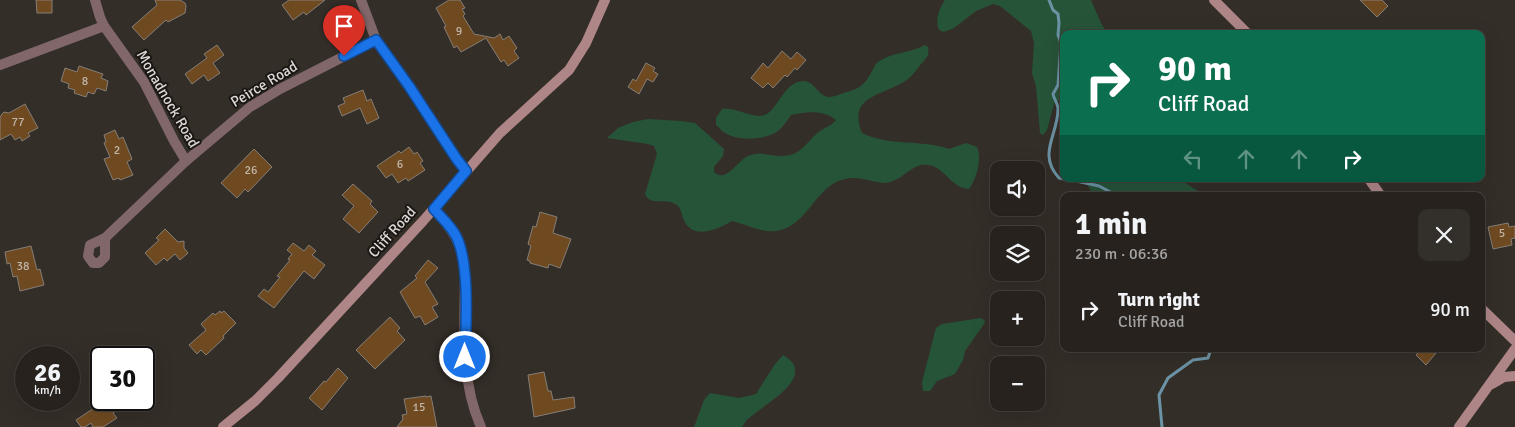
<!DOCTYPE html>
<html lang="en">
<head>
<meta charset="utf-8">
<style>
	body { margin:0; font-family:Signika,sans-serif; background:#332f2b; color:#f1f3f6; height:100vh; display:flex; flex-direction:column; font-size:19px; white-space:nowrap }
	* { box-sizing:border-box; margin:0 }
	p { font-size:16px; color:#a4a4a4 }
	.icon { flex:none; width:28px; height:28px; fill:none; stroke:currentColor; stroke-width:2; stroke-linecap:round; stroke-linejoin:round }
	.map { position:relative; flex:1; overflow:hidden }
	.sheet { position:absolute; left:1060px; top:192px; width:425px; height:160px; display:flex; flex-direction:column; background:#27221e; border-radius:10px; box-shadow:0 5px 20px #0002,0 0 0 1px #433f3c }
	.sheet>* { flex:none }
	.top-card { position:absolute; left:1060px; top:30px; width:425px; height:152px; border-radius:10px; box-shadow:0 5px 20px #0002,0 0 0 1px #433f3c; background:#0b6e4f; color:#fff; overflow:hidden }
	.fabs { position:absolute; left:990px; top:161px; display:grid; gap:10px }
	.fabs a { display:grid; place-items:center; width:55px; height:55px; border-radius:10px; background:#27221e; box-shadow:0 5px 20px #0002,0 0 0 1px #433f3c; font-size:25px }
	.speed { position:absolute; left:15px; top:346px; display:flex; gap:10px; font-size:25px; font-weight:700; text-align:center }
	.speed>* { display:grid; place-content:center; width:65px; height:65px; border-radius:50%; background:#27221e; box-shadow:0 5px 20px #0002,0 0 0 1px #433f3c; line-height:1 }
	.speed small { font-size:12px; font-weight:400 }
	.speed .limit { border:2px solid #111; border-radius:8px; background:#fff; color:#111 }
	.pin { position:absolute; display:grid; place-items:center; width:42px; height:42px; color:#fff; margin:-51px -21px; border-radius:50% 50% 50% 0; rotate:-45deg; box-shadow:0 0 5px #0007 }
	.pin .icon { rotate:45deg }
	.me { position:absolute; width:55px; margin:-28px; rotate:0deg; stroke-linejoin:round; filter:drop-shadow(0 0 4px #0008) }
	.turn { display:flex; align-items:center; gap:18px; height:105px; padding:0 15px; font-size:22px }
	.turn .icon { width:65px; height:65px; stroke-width:2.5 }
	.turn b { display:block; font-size:35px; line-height:42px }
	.lanes { display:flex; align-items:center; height:48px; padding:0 15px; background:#0003; justify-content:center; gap:25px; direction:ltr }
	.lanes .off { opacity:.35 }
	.round { display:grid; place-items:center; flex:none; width:52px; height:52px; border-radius:10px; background:#332f2b }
	.head { display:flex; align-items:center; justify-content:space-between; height:85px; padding:0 15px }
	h1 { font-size:30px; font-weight:800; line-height:38px }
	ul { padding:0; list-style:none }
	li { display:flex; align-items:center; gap:15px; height:65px; padding:0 15px }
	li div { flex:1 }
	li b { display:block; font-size:19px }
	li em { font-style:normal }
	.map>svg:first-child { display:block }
	.green { fill:#265439 }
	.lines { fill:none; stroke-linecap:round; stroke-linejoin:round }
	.stream { stroke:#6b93a5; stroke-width:3 }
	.building { fill:#6f4a21; stroke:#857e77 }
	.street { stroke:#816769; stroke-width:10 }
	.secondary { stroke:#af8688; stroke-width:10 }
	.route-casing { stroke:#114b97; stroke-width:12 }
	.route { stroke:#1a73e8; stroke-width:9 }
	.labels { text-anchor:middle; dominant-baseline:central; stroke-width:4; stroke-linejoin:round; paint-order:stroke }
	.number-label { font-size:12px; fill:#c2b5a9 }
	.street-label { font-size:15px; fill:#ddd9d6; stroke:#1a1714 }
</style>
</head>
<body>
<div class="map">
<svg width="1515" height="427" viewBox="0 0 1515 427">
	<rect width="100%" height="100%" fill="#342e28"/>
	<g class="green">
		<path d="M945,0h146l10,23 7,11h-44v65l-9,2 -8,29 -4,5 -3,-2 -4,-47 -4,-13 2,-30 -3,-12 -31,-25 -7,-2 -17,7 -22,17 -10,4 -5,-2c-4,-9 0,-22 6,-30z"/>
		<path d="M925,45l3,2c2,8 -2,12 -7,17 -4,5 -8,11 -13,15 -22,17 -62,15 -46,54 29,14 59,6 87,16l17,-6 11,4c5,12 0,31 -8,42 -17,0 -24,-22 -41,-24 -16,-2 -24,14 -38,17 -12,4 -28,-7 -45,-3 -30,6 -37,48 -69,52 -14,2 -31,-7 -44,-10 -14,8 -39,20 -48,-1 -3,-6 -2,-12 -9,-16 -11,-7 -24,3 -30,-10l12,-40 -3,-8 -6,-2 -41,-6 11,-10 15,-6 15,-3 33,2 14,2 29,26 -1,7 -9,11v5c12,12 24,-12 34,-16 14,-6 28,3 42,-1 13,-3 20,-17 30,-24 6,-4 11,-5 16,-11 -13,-11 -30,-8 -45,-5 -4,6 -9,14 -16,18 -13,7 -38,8 -50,0 -4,-2 -6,-6 -9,-8v-7l6,-9c16,-2 33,12 45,5 12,-8 18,-32 36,-33 11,0 15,14 25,16 5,0 11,-2 15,-4 16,-4 21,-7 29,-22 2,-3 3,-7 6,-9 14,-10 33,-9 47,-17z"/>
		<polygon points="1084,179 1179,179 1203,194 1204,196 1094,196"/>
		<polygon points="981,318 985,321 984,324 965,351 963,360 955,374 937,381 930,391 923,391 922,382 936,328 942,324"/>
		<path d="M783,355c37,21 -20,50 -34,63 -3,2 -5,6 -7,9h-48l10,-27 6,-7 29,5 17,-4 19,-30z"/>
	</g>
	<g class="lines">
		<g class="stream">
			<path d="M1049,0l4,10 5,4 1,9 -1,12 3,8 -3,42 -5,9c1,5 5,10 5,15 0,26 -21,45 1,69l5,1"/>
			<polyline points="1067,179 1099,186 1118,196"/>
			<polyline points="1162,427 1159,395 1168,378 1193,360 1208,358 1211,349"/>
		</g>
	</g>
	<g class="building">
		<polygon points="36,0 52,0 52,13 37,13"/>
		<polygon points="155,0 180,0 185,3 186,6 185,13 168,22 166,20 144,40 132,27 157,5"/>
		<polygon points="289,0 325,0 306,15 304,12 293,20 282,5"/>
		<polygon points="449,0 460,0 465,8 462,9 465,14 463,16 474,34 494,38 500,34 503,40 509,36 517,48 514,51 519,58 508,66 504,60 501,62 486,38 461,52 457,46 454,48 444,27 446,26 436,8"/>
		<polygon points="1360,0 1382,0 1388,6 1377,17"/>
		<polygon points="217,45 224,55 213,63 220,73 208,81 204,75 192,84 185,74 207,58 204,54"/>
		<polygon points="782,51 791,59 797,52 806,60 797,70 795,68 787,77 785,75 773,88 768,83 763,88 751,78 763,63 768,68"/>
		<polygon points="646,63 655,68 653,71 658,74 653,82 647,79 639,94 628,87 633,79 636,81"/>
		<polygon points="79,66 103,74 101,78 108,81 106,91 97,88 94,94 88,92 86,97 74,93 75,90 68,88 69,84 61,81 65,68 77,72"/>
		<polygon points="363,90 367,101 371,99 379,118 367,124 360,108 342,116 338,106 345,103 343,98"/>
		<polygon points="25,104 38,128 28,133 30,136 22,141 20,137 15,140 11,134 0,140 0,117 2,114 4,112 9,113"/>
		<polygon points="115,130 119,139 123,137 132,159 127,162 133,175 120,180 119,178 113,180 104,159 110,157 104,143 106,142 104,135"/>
		<polygon points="409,147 414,154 417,152 423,161 420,163 425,170 408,181 406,178 398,183 392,174 386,178 377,166 399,151 401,153"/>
		<polygon points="254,149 272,167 248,192 245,189 237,198 221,183"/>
		<polygon points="353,184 372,201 370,204 378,212 359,233 343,219 354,206 342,195"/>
		<polygon points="540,212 557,217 553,233 571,239 560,268 549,264 548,268 530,263 530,261 527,260 531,246 528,244 533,226 536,227"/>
		<polygon points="1508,223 1509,227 1515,226 1515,238 1511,239 1512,245 1493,249 1488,227"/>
		<polygon points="165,229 178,242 184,241 184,248 188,253 180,260 175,254 167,261 164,258 156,265 145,253 159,240 156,238"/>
		<polygon points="293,243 304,251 309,245 316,251 312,255 325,265 314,279 304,271 274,308 258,296 264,289 268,292 280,277 277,276 290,260 288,259 292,254 287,250"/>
		<polygon points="31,246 37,270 40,269 44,285 20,291 17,276 13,277 10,263 7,264 5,252"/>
		<polygon points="428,260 438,268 425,282 438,304 432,307 438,317 425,325 420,316 415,318 400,292 417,278 415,276"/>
		<polygon points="220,311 221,313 224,311 236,323 223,336 224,338 206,355 201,350 197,354 189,345 206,330 201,324 213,313 215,315"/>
		<polygon points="390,317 400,328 397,331 405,340 375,369 356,350"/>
		<polygon points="1421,349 1431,349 1436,353 1426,365 1416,355"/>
		<polygon points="338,368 348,378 322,410 309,398 324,381 326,382"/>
		<polygon points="544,372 548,391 551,391 553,400 574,397 575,408 534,417 528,375"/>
		<polygon points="426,396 426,397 431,396 437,427 397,427 403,419 402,415 407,414 404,399"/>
		<polygon points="106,400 132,400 113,413 117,418 103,427 93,427 91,423 85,427 81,427 76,420"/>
	</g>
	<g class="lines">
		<g class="street">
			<polyline points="95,0 100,17 104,26 144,82 174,141 186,161"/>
			<polyline points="361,0 376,40 409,86 452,152 466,171"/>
			<polyline points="0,65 104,26"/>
			<path d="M434,209c17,19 29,35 31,61 0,52 -6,108 16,157"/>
			<polyline points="105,238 105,257 99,263 93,263 88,256 90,245 105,238 186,161 250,107 280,89 376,40"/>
		</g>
		<g class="secondary">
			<polyline points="1214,0 1248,34"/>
			<polyline points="1369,179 1381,196"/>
			<polyline points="1481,308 1515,341"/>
			<polyline points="1492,384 1504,377 1515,376"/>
			<polyline points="223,427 255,401 278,378 423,221 500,133 569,70 586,43 605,0"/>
			<polyline points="1459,427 1515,349"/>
		</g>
	</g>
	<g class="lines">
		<defs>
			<path id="route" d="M344,56l32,-16 33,46 47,72 10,13 -32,38c8,9 17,17 22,27 14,27 10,89 9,121"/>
		</defs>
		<use href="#route" class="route-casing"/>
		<use href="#route" class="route"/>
	</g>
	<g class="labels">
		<g class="number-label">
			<text x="459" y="31">9</text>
			<text x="85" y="81">8</text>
			<text x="18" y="122">77</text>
			<text x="117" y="150">2</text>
			<text x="400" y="164">6</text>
			<text x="251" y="170">26</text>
			<text x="1502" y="233">5</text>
			<text x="23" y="266">38</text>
			<text x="419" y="407">15</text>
		</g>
		<g class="street-label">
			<text transform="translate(264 84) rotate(-31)">Peirce Road</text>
			<text transform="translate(168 99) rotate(60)">Monadnock Road</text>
			<text transform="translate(392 232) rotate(-48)">Cliff Road</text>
		</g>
	</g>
</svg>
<div class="fabs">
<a><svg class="icon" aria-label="sound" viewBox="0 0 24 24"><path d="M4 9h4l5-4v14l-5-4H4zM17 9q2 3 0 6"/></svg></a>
<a><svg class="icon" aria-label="layers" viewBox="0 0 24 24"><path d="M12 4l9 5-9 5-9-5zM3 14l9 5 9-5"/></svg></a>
<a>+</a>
<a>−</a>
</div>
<div class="speed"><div>26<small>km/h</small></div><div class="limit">30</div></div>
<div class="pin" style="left:344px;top:56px;background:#d93025"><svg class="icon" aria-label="arrive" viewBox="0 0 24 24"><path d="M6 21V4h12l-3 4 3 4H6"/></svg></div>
<svg class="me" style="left:465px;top:357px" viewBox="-20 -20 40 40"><circle r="17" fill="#1a73e8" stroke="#fff" stroke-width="3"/><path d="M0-11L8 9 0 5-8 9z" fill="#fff"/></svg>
<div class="top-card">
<div class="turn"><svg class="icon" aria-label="right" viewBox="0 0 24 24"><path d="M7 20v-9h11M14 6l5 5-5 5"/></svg><div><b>90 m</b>Cliff Road</div></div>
<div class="lanes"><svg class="icon off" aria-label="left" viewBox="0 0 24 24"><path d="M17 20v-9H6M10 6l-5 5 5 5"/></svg><svg class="icon off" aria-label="ahead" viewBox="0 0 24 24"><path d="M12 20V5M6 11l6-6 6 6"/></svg><svg class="icon off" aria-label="ahead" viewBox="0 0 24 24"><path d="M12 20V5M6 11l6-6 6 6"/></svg><svg class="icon" aria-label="right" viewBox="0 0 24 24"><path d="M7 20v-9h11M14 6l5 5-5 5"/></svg></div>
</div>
<section class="sheet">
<div class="head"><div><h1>1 min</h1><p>230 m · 06:36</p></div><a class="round"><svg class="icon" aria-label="close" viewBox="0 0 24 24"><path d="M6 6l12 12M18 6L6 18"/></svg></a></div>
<ul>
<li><svg class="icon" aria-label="right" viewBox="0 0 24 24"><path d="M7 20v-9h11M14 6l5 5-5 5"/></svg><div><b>Turn right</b><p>Cliff Road</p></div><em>90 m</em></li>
</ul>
</section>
</div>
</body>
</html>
